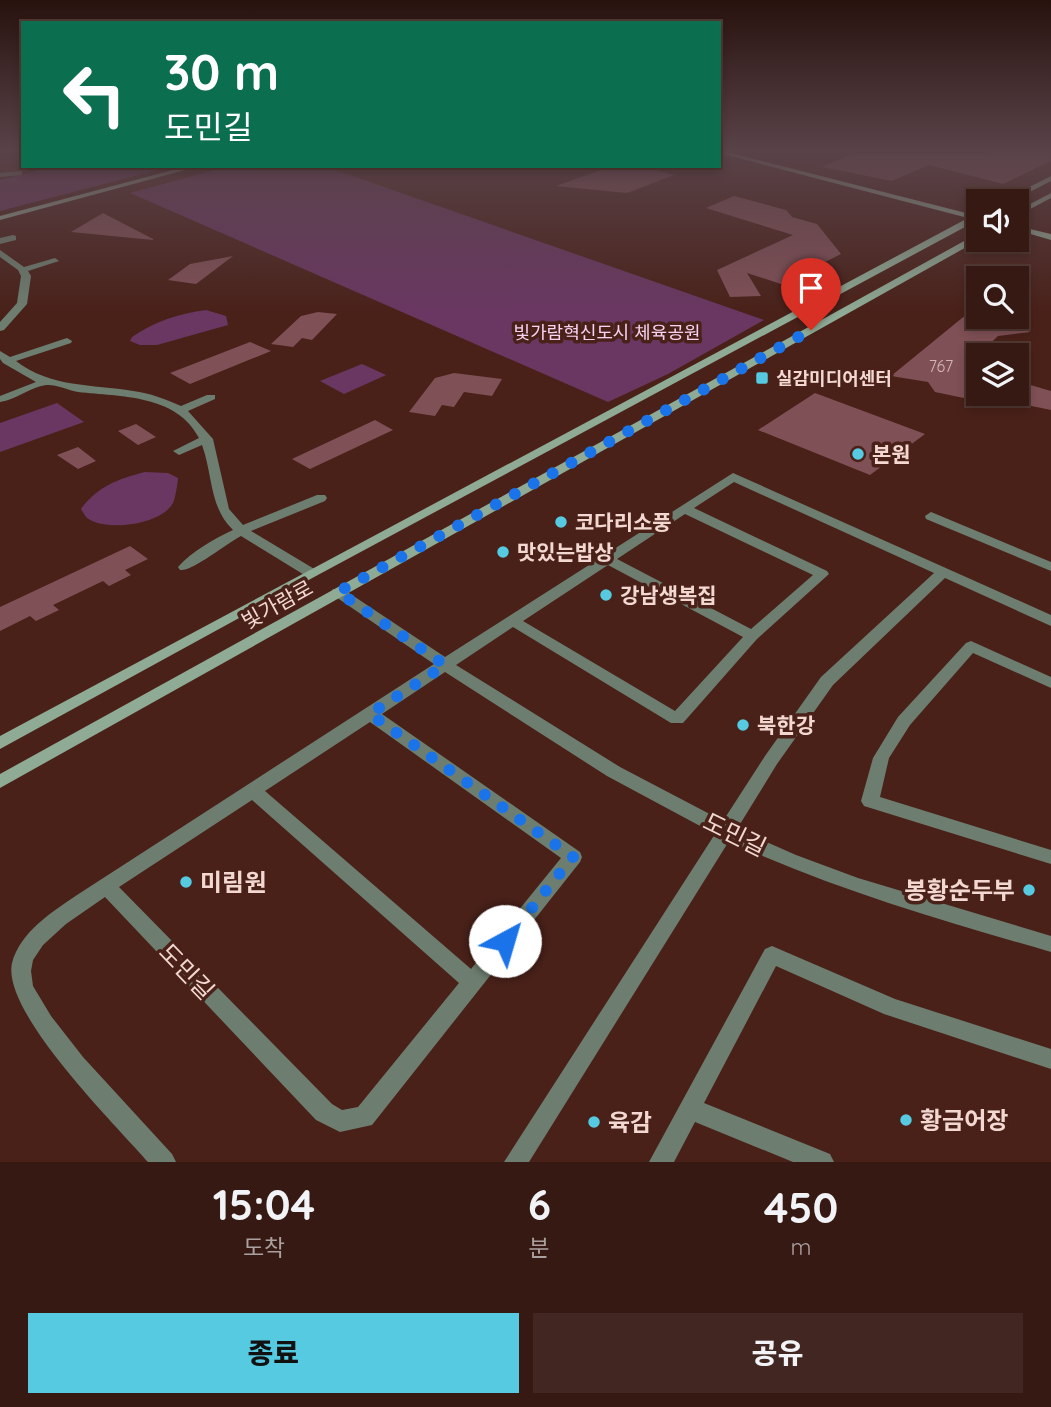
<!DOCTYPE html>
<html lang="ko">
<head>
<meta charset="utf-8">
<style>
	body { margin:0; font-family:Quicksand,"Noto Sans KR",sans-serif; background:#422621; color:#f1f3f6; height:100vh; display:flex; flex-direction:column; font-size:26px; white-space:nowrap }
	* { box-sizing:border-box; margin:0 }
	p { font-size:23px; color:#aaa0a0 }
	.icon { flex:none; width:38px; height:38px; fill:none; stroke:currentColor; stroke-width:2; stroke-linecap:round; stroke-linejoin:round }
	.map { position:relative; height:1162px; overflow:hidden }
	.details { display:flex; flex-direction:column; background:#371913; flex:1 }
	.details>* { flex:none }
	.banner { position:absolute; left:21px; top:21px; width:700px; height:147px; border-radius:0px; box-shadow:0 4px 10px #0003,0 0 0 2px #513833; background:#0b6e4f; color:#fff; overflow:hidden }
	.controls { position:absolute; left:966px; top:189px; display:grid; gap:14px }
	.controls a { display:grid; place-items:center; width:63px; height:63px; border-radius:0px; background:#371913; box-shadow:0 4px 10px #0003,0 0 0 2px #513833; font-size:35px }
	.pin { position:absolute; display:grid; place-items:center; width:60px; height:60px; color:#fff; margin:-72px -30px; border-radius:50% 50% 50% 0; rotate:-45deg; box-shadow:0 0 7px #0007 }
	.pin .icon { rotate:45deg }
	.me { position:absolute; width:77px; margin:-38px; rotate:39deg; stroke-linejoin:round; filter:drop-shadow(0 0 5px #0008) }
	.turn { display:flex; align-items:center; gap:24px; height:147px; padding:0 28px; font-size:32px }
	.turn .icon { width:91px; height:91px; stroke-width:2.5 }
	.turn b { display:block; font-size:49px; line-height:60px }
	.eta { display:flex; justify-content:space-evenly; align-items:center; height:119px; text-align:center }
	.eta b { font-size:42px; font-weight:800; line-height:49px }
	.primary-button { display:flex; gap:14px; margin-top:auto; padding:14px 28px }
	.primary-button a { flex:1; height:80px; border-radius:0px; background:#55cae0; color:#111; font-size:28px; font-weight:800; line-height:80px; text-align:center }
	.primary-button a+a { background:#422621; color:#f1f3f6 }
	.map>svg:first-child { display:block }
	.green { fill:#693762 }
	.building { fill:#7f5056 }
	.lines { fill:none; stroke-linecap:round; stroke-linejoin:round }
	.street { fill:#6d7e70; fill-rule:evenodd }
	.secondary { fill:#8fab95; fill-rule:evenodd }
	.route { stroke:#1a73e8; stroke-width:12; stroke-dasharray:0 21.6 }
	.poi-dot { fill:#55cae0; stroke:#492119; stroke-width:2.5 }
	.labels { text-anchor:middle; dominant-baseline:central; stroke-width:7; stroke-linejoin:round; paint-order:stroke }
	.far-number-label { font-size:16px; fill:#d6b6b3 }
	.far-park-label { font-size:18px; fill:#f7d3f1; stroke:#492119 }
	.far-poi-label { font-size:18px; font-weight:bold; fill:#f3d8d2; stroke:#492119; text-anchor:start }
	.poi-label { font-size:21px; font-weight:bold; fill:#f3d8d2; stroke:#492119; text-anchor:start }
	.street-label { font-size:21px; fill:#f3d8d2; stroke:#492119 }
	.near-street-label { font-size:24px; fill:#f3d8d2; stroke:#492119 }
	.near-poi-label { font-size:24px; font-weight:bold; fill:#f3d8d2; stroke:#492119; text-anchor:start }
</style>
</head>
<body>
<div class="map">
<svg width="1051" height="1162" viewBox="0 0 1051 1162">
	<rect width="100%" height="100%" fill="#492119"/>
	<g class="green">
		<polygon points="56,166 173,166 0,211 0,180"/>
		<polygon points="230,166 324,166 764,320 668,374 608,402 130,193"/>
		<path d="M206,310l20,6 2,9 -71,20h-17l-10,-4 2,-4c21,-15 48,-24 74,-27z"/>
		<polygon points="362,364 386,375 344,394 320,381"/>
		<polygon points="57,403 84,422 0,452 0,423"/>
		<path d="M145,472l23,1 10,5c0,4 -3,22 -5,25 -12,22 -67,29 -86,15 -2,-2 -4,-6 -6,-9 17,-23 37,-30 64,-37z"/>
	</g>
	<g class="building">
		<polygon points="995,150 1051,150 1051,161 1003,184 929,165 892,181 822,167 852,154 987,154"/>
		<polygon points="612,166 641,166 674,175 627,193 556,186"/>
		<polygon points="734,196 786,210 792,217 817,224 841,254 781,284 747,273 761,296 730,297 717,270 793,235 706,208"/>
		<polygon points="103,213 153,239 153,240 71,232"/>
		<polygon points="233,256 196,284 168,280 190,264"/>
		<polygon points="978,305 978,317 1001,317 1030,332 998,336 978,355 978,401 935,392 928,382 891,376"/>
		<polygon points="318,312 337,314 312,340 302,338 293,347 271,344 301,316"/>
		<polygon points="250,342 271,351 190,384 170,373"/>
		<polygon points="454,373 502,379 492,396 464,392 454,407 442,405 435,416 409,412 435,378"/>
		<polygon points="1027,384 1051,391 1051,410 1017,403 1017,390"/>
		<polygon points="815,393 925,434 870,475 758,430"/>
		<polygon points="375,420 393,430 310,469 292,459"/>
		<polygon points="136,424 156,437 138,445 118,431"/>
		<polygon points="78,447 96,461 78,469 57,455"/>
		<polygon points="130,546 148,559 125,570 131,575 109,586 103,581 53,605 59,610 36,621 30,616 0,631 0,607"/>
	</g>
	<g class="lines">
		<g class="street">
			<polygon points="22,171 22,175 0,177 0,173"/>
			<polygon points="13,235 16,236 16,240 0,244 0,238"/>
			<polygon points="0,250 24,267 55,258 59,261 28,271 31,276 27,304 4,330 0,331 0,322 17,303 21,276 18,270 0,257"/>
			<path d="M67,338l5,3 -1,2 -55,18c35,27 76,23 117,30 17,2 32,8 48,15l26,-11h8v4l-27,12 25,28 16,70 14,16 74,-30h8l2,3 -2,3 -74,30 65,39 2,3 -2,3h-10l-65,-40c-14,7 -49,36 -61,34l-2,-3c14,-16 36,-28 55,-37 -24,-23 -20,-55 -31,-85l-23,10 -6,-4 26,-13c-23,-44 -78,-41 -121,-46 -10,-2 -23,-8 -32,-7 -16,2 -30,15 -46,17v-6l36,-14 -33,-19 -3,-4v-8l10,6z"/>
			<path d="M733,473l318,142v11l-106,-48 -112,107 -56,79 -40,65 59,26 62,23 193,58v16c-110,-32 -218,-63 -322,-111l-200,321h-25l211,-328 -108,-58 -162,-104 -63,42 198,138 2,5 -2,5 -208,263 -32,7 -24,-12 -211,-223 -39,27 -23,21 -10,15 -2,11 2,15 18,30 32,41 89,97 4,8h-28c-32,-37 -147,-150 -136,-199 8,-31 40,-51 65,-68l357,-231 -101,-69 -2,-3 2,-3h10l102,68zM734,482l200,91 -113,104 -56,79 -42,65 -103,-54 -164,-102 57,-38 158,96h12l74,-84 72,-65 -2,-3 -133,-63zM685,514l128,61 -62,54 -134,-70zM608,565l135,72 -68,74 -152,-90zM370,722l191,136 -90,111 -206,-178zM252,800l207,183 -101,124 -16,3 -10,-6 -213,-217z"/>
			<polygon points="931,512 1051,562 1051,571 926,519 925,516"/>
			<polygon points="971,641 1051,677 1051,688 973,653 910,725 889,758 880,797 1051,850 1051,864 864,806 861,801 873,758 898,717 966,643"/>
			<polygon points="772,946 895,999 1051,1049 1051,1069 884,1014 776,966 704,1103 830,1154 834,1162 793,1162 695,1122 674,1162 649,1162 765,949"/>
		</g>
		<g class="secondary">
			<polygon points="719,150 974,215 978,214 978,220 316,576 0,749 0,736 968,218 719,153"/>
			<polygon points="188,166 200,166 0,220 0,216"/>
			<polygon points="1051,176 1051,181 1012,201 1002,201"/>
			<polygon points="1051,193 1051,198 1017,216 1017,211"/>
			<polygon points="1017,226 1051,234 1051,240 1017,230"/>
			<polygon points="975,235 978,235 979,240 0,788 0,774"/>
		</g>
	</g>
	<linearGradient id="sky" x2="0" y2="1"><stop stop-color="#28120e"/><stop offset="0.48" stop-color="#594349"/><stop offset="1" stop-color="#594349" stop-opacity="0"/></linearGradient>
	<rect width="1051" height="313" fill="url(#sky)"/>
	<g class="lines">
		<polyline class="route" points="505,941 573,857 370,714 445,665 338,592 811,330"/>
	</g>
	<g class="poi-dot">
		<rect x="755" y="371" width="14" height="14" rx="3.5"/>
		<circle cx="858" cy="454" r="7"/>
		<circle cx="561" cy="522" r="7"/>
		<circle cx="503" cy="552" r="7"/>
		<circle cx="606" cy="595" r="7"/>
		<circle cx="743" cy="725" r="7"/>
		<circle cx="186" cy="882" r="7"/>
		<circle cx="1029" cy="890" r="7"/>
		<circle cx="906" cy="1120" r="7"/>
		<circle cx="594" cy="1122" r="7"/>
	</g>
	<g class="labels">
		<g class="far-number-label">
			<text x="941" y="366">767</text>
		</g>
		<g class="far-park-label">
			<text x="607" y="332">빛가람혁신도시 체육공원</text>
		</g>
		<g class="far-poi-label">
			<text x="776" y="378">실감미디어센터</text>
		</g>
		<g class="poi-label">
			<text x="872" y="454">본원</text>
			<text x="575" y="522">코다리소풍</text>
			<text x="517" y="552">맛있는밥상</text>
			<text x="620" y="595">강남생복집</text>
			<text x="757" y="725">북한강</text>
		</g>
		<g class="street-label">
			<text transform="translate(277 604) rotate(-29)">빛가람로</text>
		</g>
		<g class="near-street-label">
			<text transform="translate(735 834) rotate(26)">도민길</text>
			<text transform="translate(187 971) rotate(46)">도민길</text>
		</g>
		<g class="near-poi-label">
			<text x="200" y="882">미림원</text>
			<text x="1015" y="890" text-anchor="end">봉황순두부</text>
			<text x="920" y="1120">황금어장</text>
			<text x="608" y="1122">육감</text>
		</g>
	</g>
</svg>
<div class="controls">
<a><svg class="icon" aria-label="sound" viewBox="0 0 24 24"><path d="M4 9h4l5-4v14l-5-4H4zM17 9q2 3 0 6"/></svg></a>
<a><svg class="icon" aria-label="search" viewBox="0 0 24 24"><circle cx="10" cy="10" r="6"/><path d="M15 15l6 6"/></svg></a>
<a><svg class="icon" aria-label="layers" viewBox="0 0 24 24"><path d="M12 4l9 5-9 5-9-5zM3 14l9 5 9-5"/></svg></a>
</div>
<div class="pin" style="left:811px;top:330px;background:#d93025"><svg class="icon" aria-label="arrive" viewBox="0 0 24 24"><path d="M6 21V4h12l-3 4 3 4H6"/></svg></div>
<svg class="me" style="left:505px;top:941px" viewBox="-20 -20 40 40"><circle r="19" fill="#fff"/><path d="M0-13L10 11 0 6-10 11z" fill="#1a73e8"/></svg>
<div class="banner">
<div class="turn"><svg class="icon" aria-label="left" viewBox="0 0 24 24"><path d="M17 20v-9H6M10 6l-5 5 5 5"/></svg><div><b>30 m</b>도민길</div></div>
</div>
</div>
<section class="details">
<div class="eta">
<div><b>15:04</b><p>도착</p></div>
<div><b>6</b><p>분</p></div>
<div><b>450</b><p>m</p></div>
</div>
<div class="primary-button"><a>종료</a><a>공유</a></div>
</section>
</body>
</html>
